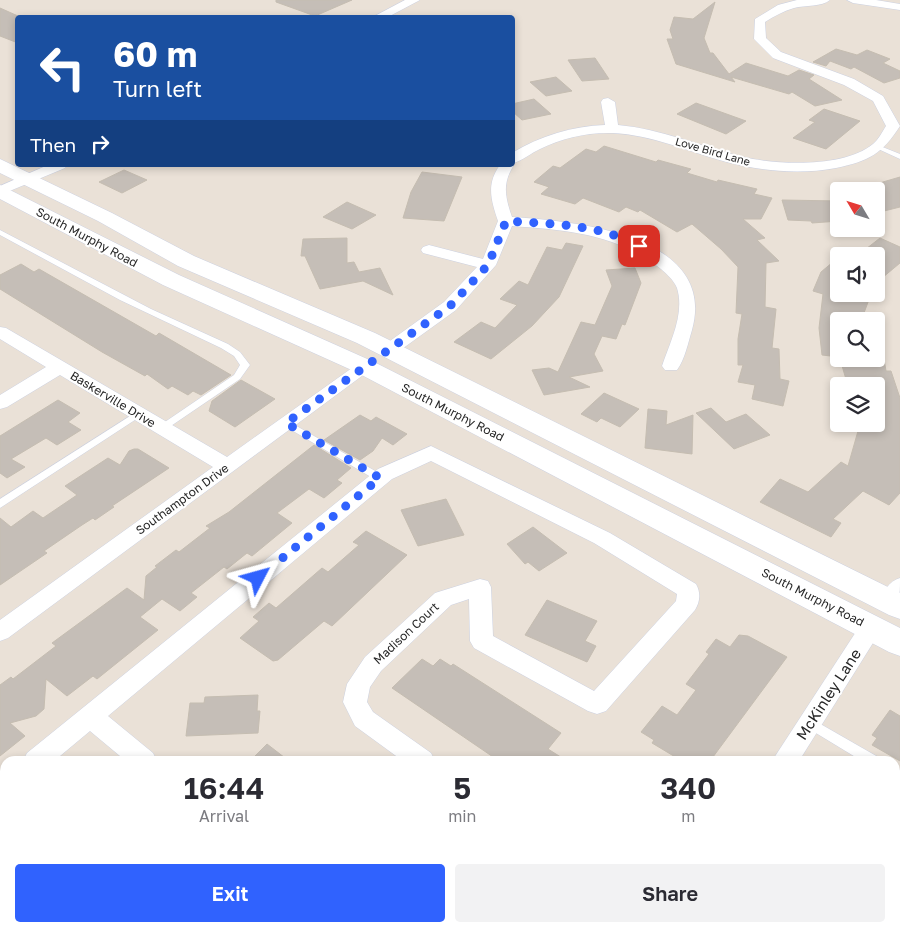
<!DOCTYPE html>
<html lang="en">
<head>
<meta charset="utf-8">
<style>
	body { margin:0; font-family:"Golos Text",sans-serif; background:#f2f2f3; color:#2b2b33; height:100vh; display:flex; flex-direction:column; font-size:19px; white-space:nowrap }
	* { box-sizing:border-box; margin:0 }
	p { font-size:16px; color:#7c7c81 }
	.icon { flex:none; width:28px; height:28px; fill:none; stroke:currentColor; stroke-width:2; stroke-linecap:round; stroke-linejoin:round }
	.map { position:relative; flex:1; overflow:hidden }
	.details { position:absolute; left:0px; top:756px; width:900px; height:176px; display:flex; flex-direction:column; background:#fff; border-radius:15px 15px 0 0; box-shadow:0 2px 8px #0003 }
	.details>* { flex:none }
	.hud { position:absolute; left:15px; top:15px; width:500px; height:152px; border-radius:5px; box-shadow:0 2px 8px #0003; background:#1a4fa0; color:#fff; overflow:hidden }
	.needle { width:32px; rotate:308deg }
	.fabs { position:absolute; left:830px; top:182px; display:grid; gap:10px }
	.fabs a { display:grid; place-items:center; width:55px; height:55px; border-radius:5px; background:#fff; box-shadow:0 2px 8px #0003; font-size:25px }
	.pin { position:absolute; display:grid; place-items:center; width:42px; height:42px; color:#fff; margin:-21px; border-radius:10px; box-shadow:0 2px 8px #0006 }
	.me { position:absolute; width:55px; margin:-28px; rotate:51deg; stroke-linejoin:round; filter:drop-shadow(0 0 4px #0008) }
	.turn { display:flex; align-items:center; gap:18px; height:105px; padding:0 15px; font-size:22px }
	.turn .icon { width:65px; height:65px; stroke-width:2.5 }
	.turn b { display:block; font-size:35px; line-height:42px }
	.then { display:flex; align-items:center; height:48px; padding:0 15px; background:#0003; gap:10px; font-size:19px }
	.eta { display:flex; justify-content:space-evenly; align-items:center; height:85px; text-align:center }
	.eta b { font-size:30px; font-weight:600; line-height:35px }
	.cta { display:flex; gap:10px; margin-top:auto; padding:10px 15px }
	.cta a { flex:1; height:58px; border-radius:5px; background:#3062fe; color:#fff; font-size:20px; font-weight:600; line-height:58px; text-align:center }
	.cta a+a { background:#f2f2f3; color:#2b2b33 }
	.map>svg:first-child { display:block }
	.building { fill:#c5beb7; stroke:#c5bdb1 }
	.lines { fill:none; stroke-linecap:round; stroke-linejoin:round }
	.lane-casing { stroke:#ccd1e1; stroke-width:1 }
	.street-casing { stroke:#ccd1e1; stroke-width:1 }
	.secondary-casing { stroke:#ccd1e1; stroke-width:1 }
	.lane { fill:#fff; fill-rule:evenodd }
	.street { fill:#fff; fill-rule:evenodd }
	.secondary { fill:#fff; fill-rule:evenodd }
	.route { stroke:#3062fe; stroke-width:9; stroke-dasharray:0 16.2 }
	.labels { text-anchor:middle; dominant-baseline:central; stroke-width:4; stroke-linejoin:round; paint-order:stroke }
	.far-street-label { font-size:11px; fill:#262626; stroke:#fff }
	.street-label { font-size:12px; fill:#262626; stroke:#fff }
	.near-street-label { font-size:15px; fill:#262626; stroke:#fff }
</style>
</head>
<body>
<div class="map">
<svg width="900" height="932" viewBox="0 0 900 932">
	<rect width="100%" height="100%" fill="#eae1d7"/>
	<g class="building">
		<polygon points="276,0 352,0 315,16 276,2"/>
		<polygon points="715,2 704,38 710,53 713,53 729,74 746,63 788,76 799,70 814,75 809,79 842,100 815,106 792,92 789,94 731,77 735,82 676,64 667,39 673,39 670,30 674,17 693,19"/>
		<polygon points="0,8 18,16 18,43 0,36"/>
		<polygon points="836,49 857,55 867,50 890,59 883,63 900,71 900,78 884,83 854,67 851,69 830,61 826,66 813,62"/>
		<polygon points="595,58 609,79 582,81 568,60"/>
		<polygon points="556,77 572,91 546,96 530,82"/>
		<polygon points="534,99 551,114 522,120 512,111 512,104"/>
		<polygon points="696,103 746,121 726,134 677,114"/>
		<polygon points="824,109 860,121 826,149 793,138 815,122 809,120"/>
		<polygon points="604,146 656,162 658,160 691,169 687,173 717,182 718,180 757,189 754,194 772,198 761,219 743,219 765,238 757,240 779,261 766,263 765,307 776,309 772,348 779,349 780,379 789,381 783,406 752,399 755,385 738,382 743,365 738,365 738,339 742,314 736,313 738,267 721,249 692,224 677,232 640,210 638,212 626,207 619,212 583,198 575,204 541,194 549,187 534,182 553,166 560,168 586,149 596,152"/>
		<polygon points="124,170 147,180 122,193 99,182"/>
		<polygon points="422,172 462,177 444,221 403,218 411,192"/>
		<polygon points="900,177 900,207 876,213 876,184"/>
		<polygon points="782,200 839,201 839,221 812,223 811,221 788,220"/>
		<polygon points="347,202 376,215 352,229 323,217"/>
		<polygon points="347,238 347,263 354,262 359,272 380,268 393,295 363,281 320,289 305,256 301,256 303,239"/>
		<polygon points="880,238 900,247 900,263 876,283 876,256 857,256"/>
		<polygon points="566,243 583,246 559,297 532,326 491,359 454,342 481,322 495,328 517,305 500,299 519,281 528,285 547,247 562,250"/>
		<polygon points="839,257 839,294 871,294 861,321 839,321 839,357 822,355 819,328 823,294 813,291 821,272"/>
		<polygon points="21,264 34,272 39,269 156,336 159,333 231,375 201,395 193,391 188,395 172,386 168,389 147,374 145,376 102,352 0,289 0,275"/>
		<polygon points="635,268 641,283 625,325 622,324 616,339 602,336 594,354 603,371 569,377 590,387 544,395 532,370 549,368 558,372 581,322 595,325 612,286 606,270"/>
		<polygon points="840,359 884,359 886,371 891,371 900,398 900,493 889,505 863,491 833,519 841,523 831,537 760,502 780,479 808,492 841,462 848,466 860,424 876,424 876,386 848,386"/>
		<polygon points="241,380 275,399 235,427 209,411 212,401"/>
		<polygon points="604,393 639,409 620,427 601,418 597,422 581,414"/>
		<polygon points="58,400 80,413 68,422 81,430 57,445 46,438 11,459 25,467 7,478 0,473 0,436"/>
		<polygon points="711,408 726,422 746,414 770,435 734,449 696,413"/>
		<polygon points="648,409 667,411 666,425 693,415 692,454 645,448"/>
		<polygon points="360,415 371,421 376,417 407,434 393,445 382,438 373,451 360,460 324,440"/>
		<polygon points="314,445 351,468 337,480 342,483 324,498 309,489 277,513 292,523 252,556 247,553 227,569 224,567 191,593 197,597 180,611 162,599 140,617 158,630 97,679 93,676 67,696 46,679 44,709 36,716 10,723 25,736 0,756 0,685 11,677 13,679 56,646 52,643 127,588 144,600 146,576 157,567 155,566 176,550 179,552 210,528 206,526 229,512"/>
		<polygon points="134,449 138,449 169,468 112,506 114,507 95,520 93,518 82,525 44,551 47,553 0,585 0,518 11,527 33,511 43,518 77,495 65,486 108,458 120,465 129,451"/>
		<polygon points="446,499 464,535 418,546 401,510"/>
		<polygon points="533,527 567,553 539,571 528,562 525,564 507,544"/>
		<polygon points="366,531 407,555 332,626 324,621 278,660 273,661 240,638 259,621 253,617 269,603 276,608 322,568 328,572 359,545 353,542"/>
		<polygon points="547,600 597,621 585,641 596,646 587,662 525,635"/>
		<polygon points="739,635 748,636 787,657 710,761 682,761 652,743 654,740 641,732 662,706 677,715 696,690 686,684 709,654 706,652 716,639 730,647"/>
		<polygon points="422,659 433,666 440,659 451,666 453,664 561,733 548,749 567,761 499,761 392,688"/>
		<polygon points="258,695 257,711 260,711 258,733 186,736 190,703 204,703 205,697"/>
		<polygon points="890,710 900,716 900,761 872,745 877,738 872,735"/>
		<polygon points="267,744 289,761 250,761"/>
	</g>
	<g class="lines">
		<defs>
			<g id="lane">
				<polygon points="876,146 880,146 900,154 900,159 876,148"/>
				<polygon points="0,230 151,309 228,344 240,352 250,365 240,379 165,430 159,430 157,428 159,426 234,375 240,365 234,356 221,348 120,300 0,235"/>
				<polygon points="138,411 143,414 141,416 0,508 0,499"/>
				<polygon points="286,420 384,476 385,478 384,480 376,480 283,425 281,423 283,421"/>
				<polygon points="810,718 878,757 879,761 862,761 806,727 804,723 806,719"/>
				<polygon points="895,768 900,770 900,783 895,781"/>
			</g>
			<g id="street">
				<polygon points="405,0 420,0 386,18 371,18"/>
				<path d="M797,0h33c-8,7 -25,5 -36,8 -10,3 -20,8 -29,14l1,16 15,14 73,27 29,17 17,30c-18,28 -31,35 -64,42 -37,7 -76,3 -113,-7 -36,-10 -71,-26 -110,-28 -25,-1 -51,5 -73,16 -9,4 -18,12 -27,14l1,2c-12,18 -9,32 -2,52 63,4 206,18 180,113 -4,13 -7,29 -15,40h-12l-3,-4c8,-24 23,-52 15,-78 -3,-8 -13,-17 -20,-22 -44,-33 -93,-36 -145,-40l-16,39 -40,45 -61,44h-12l-3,-4 3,-4 61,-44 33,-35 -54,-14 -2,-3 2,-3 6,-2 54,14 15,-38c-7,-21 -12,-37 2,-56h12v-12c28,-17 61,-27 93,-28l-4,-23 2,-3 5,-1 7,4 3,23c44,4 83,22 125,32 35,8 101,11 130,-13 6,-5 9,-12 13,-18l-13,-25 -29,-16 -71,-27 -19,-19 1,-20 23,-14z"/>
				<polygon points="847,0 876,0 900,4 900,10 853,3"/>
				<polygon points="48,165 67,165 65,168 0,195 0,186"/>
				<polygon points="0,327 6,328 227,457 359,363 371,363 374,367 8,638 0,641 0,620 213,467 60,375 7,407 0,409 0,395 46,367 0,339"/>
				<path d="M431,446l179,87 86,51c5,9 4,18 -1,26l-89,101 -9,3 -9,-3 -114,-63 -4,-7 -1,-42 -18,6 -70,66 -11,16 -3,15 6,10 58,41 4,8h-32l-48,-35 -12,-24 4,-18 18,-27 70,-64 45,-14 8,2 3,6 2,49 101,55 82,-90 1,-7 -83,-51 -163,-82 -39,18 -284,237 45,37 4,8h-31l-36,-30 -36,30h-31l4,-8 351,-284z"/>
				<path d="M900,578c0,16 0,38 -19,30l-3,-6c5,-10 11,-21 22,-24z"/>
				<polygon points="871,618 879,621 883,627 799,761 772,761 863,621"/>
				<polygon points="5,774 5,800 0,802 0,776"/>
				<polygon points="329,928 361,928 363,932 330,932"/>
				<polygon points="648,928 681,928 683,932 649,932"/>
			</g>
			<g id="secondary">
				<polygon points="0,159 112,213 194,256 375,333 900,593 900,619 889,615 357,343 178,266 98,221 0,173"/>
				<polygon points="0,185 179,275 374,362 900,628 900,656 889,652 356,372 163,285 0,199"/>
			</g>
		</defs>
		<use href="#lane" class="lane-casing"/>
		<use href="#street" class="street-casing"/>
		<use href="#secondary" class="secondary-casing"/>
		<use href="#lane" class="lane"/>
		<use href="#street" class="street"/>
		<use href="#secondary" class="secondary"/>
	</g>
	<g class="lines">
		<path class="route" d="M258,578l122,-100 -94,-55 164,-117 38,-41 18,-44c45,3 94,3 133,25"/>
	</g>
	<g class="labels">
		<g class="far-street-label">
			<text transform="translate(713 151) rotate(16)">Love Bird Lane</text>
		</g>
		<g class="street-label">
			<text transform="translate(87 237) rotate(28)">South Murphy Road</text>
			<text transform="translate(113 399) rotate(31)">Baskerville Drive</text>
			<text transform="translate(453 412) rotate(27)">South Murphy Road</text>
			<text transform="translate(182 499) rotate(-36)">Southampton Drive</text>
			<text transform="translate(813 597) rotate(27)">South Murphy Road</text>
			<text transform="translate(406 633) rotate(-43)">Madison Court</text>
		</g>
		<g class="near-street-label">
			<text transform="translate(828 694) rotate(-57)">McKinley Lane</text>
		</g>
	</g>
</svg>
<div class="fabs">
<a><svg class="needle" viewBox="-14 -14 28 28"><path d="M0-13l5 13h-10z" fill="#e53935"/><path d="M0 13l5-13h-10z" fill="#7c7c81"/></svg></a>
<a><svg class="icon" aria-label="sound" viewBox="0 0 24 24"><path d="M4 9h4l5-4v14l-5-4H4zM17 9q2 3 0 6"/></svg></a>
<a><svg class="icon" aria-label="search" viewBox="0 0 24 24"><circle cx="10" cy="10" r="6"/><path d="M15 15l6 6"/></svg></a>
<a><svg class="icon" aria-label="layers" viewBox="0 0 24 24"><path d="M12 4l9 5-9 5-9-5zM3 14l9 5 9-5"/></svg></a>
</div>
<div class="pin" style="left:639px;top:246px;background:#d93025"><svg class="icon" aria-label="arrive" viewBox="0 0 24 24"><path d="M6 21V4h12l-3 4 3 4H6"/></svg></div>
<svg class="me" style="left:258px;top:578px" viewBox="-20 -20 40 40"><path d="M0-17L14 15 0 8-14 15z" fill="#3062fe" stroke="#fff" stroke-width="4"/></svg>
<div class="hud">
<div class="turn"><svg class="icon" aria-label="left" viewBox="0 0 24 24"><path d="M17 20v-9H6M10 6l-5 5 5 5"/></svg><div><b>60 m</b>Turn left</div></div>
<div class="then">Then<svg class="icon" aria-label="right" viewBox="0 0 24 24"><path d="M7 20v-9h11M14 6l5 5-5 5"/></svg></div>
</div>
<section class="details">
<div class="eta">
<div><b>16:44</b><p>Arrival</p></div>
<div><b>5</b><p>min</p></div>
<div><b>340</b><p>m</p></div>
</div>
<div class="cta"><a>Exit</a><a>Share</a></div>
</section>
</div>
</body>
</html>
